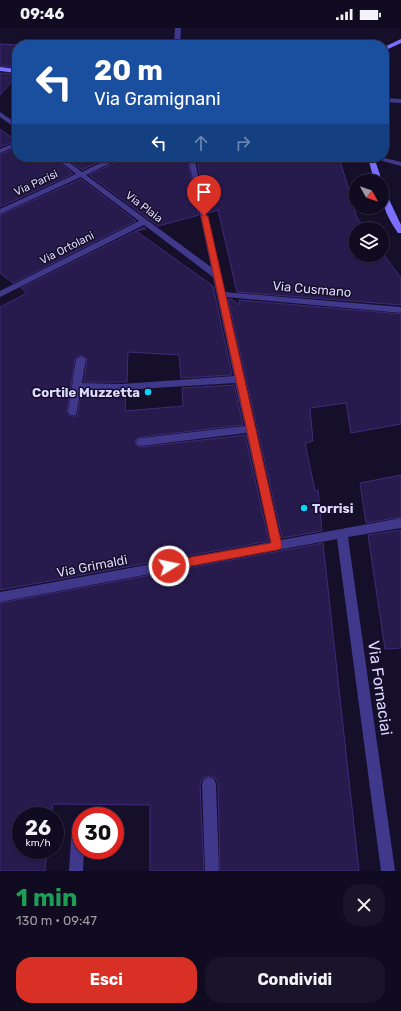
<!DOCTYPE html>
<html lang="it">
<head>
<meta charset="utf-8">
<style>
	body { margin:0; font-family:Rubik,sans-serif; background:#191429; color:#f1f3f6; height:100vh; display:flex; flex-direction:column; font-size:15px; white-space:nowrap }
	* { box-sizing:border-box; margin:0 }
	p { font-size:13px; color:#9c9ba5 }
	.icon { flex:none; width:22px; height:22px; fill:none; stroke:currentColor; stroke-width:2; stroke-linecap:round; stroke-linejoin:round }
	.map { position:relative; height:843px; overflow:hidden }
	.drawer { display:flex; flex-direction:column; background:#100b20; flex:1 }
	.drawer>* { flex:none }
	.hud { position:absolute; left:12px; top:12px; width:377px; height:122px; border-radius:16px; box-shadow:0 1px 3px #0004,0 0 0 1px #302b3e; background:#1a4fa0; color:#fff; overflow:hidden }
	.needle { width:26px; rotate:130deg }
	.buttons { position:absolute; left:349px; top:146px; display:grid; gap:8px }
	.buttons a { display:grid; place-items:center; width:40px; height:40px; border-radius:50%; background:#100b20; box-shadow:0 1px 3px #0004,0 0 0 1px #302b3e; font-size:20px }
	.speed { position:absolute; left:12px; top:779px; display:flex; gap:8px; font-size:20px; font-weight:700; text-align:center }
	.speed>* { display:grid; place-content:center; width:52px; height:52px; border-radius:50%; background:#100b20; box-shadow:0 1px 3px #0004,0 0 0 1px #302b3e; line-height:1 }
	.speed small { font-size:10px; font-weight:400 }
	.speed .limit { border:6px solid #d22; background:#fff; color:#111 }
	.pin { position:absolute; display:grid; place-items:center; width:34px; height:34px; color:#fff; margin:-41px -17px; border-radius:50% 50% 50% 0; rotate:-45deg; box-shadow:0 0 4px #0007 }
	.pin .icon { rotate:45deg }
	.me { position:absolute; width:44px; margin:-22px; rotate:80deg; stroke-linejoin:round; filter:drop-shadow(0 0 3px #0008) }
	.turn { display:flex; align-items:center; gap:14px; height:84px; padding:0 16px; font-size:18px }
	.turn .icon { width:52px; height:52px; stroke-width:2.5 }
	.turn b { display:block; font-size:28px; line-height:34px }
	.lanes { display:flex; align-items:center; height:38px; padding:0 16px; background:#0003; justify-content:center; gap:20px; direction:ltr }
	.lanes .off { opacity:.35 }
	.round { display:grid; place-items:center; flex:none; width:42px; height:42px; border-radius:16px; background:#191429 }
	.head { display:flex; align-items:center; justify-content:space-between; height:68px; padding:0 16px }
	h1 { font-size:24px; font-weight:700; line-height:30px; color:#1e9e55 }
	.button { display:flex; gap:8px; margin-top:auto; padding:8px 16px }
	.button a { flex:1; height:46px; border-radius:16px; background:#d93025; color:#fff; font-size:16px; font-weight:700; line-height:46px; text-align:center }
	.button a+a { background:#191429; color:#f1f3f6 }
	.status { display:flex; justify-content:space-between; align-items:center; height:28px; padding:0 20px; background:#100b20; direction:ltr }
	.status svg { height:11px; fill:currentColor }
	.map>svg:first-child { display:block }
	.building { fill:#271a4c; stroke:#3f2b79 }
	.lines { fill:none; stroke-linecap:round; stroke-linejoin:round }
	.street { fill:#40388b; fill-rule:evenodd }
	.secondary { fill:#7b6fff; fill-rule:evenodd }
	.route { fill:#d93025; stroke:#8d1f18 }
	.poi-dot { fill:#04d7ff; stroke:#150f2a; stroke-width:1.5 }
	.labels { text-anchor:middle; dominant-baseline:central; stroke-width:3; stroke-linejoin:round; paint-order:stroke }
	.far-street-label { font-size:11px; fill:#ded8ff; stroke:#150f2a }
	.street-label { font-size:13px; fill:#ded8ff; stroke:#150f2a }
	.poi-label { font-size:13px; font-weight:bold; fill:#ded8ff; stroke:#150f2a; text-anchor:end }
	.near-street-label { font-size:16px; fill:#ded8ff; stroke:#150f2a }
</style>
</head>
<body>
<div class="status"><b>09:46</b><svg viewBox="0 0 49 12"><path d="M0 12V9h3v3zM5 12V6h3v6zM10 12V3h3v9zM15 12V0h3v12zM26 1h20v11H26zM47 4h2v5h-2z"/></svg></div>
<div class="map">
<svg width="401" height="843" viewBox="0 0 401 843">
	<rect width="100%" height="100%" fill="#150f2a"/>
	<g class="building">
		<polygon points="0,16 17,17 17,39 0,38"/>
		<polygon points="0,45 17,46 17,48 0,67"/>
		<polygon points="0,101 16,113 0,119"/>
		<polygon points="17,120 17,129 54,129 73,146 0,179 0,126"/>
		<polygon points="64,129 109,129 82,142"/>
		<polygon points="119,129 187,129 199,187 158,198 89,147 118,133"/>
		<polygon points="196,129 339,129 357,190 365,201 356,201 356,227 382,227 382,224 401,250 401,277 237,264 218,182 208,185"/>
		<polygon points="81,151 136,193 13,255 0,245 0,187"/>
		<polygon points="144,199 146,201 136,203 213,258 232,347 181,350 179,327 128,324 127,354 84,354 87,331 80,327 75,331 67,385 70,388 77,388 82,363 126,363 125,383 183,378 182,360 234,357 243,397 141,409 136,411 135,414 137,418 141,419 245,407 269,513 0,562 0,279 27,265 21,260"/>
		<polygon points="228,271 231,271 240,277 239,272 401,286 401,396 351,405 346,375 310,380 313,413 305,415 315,463 318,462 322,503 282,510"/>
		<polygon points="401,447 401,489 366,495 360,455"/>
		<polygon points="401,502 401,620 385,621 368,507"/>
		<polygon points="323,515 359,843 220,843 218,756 215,750 210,748 203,750 200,756 204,843 150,843 150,777 53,776 51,788 21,788 21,822 47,822 45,843 0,843 0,575"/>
	</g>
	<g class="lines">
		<g class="street">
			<polygon points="175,0 181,0 180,17 174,17"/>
			<polygon points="384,70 401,71 401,75 384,74"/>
			<polygon points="0,84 17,96 17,101 0,89"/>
			<polygon points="17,114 17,118 0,125 0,121"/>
			<polygon points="55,129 62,129 82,144 112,129 118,129 117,132 86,147 211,239 188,129 194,129 224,264 401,279 401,285 226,269 281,512 401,490 401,500 348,509 395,843 381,843 337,511 0,574 0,564 271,514 246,405 141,418 137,417 136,414 137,411 141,410 245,398 235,355 122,362 81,361 76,387 70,387 68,384 76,331 81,328 86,331 82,355 122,356 234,348 213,249 144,197 0,269 0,263 139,193 81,149 0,186 0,181 76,146"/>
			<polygon points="368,129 380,129 401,134 401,138"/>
			<polygon points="209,749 214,751 216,756 219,843 205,843 202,756 204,751"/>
			<polygon points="79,791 81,792 81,822 84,822 83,843 69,843 72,798 74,793"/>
		</g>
		<g class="secondary">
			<polygon points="401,11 401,15 384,23 384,19"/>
			<polygon points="0,39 17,41 17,45 0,43"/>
			<polygon points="368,129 374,129 382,153 374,153"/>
			<path d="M382,163l4,2 15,32v8h-3c-9,-13 -16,-26 -16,-42z"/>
		</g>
	</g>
	<polygon class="route" points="204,186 208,188 282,518 280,521 277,522 169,542 166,541 164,538 166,535 169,533 271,515 201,188"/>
	<g class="poi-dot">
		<circle cx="148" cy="364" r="4"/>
		<circle cx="304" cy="480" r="4"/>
	</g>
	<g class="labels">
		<g class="far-street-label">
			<text transform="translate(36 155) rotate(-25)">Via Parisi</text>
			<text transform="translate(144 179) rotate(37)">Via Plaia</text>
			<text transform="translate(67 220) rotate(-27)">Via Ortolani</text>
		</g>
		<g class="street-label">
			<text transform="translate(312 261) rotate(5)">Via Cusmano</text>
			<text transform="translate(92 538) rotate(-11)">Via Grimaldi</text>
		</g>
		<g class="poi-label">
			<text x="140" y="364">Cortile Muzzetta</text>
			<text x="312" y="480" text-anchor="start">Torrisi</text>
		</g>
		<g class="near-street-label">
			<text transform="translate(380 660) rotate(82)">Via Fornaciai</text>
		</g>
	</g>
</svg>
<div class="buttons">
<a><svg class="needle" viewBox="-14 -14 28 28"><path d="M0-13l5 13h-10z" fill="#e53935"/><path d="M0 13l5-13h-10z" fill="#9c9ba5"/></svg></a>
<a><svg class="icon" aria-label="layers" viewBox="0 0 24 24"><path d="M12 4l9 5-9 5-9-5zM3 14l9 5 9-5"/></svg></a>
</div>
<div class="speed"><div>26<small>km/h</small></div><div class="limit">30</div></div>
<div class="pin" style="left:204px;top:188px;background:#d93025"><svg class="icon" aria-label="arrive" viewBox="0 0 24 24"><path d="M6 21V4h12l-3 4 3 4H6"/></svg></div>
<svg class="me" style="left:169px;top:538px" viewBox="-20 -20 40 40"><circle r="17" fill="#d93025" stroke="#fff" stroke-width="3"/><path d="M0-11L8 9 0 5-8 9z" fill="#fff"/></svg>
<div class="hud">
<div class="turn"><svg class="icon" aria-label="left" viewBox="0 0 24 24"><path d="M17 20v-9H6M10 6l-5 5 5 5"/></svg><div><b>20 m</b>Via Gramignani</div></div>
<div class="lanes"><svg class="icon" aria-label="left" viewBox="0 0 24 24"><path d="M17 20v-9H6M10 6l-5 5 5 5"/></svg><svg class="icon off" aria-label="ahead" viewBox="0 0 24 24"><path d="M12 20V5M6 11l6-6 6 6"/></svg><svg class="icon off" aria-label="right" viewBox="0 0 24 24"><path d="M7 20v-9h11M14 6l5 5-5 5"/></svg></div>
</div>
</div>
<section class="drawer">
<div class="head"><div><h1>1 min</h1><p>130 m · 09:47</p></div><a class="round"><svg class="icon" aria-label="close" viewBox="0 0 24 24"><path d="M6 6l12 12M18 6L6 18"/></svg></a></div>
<div class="button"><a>Esci</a><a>Condividi</a></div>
</section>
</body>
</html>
